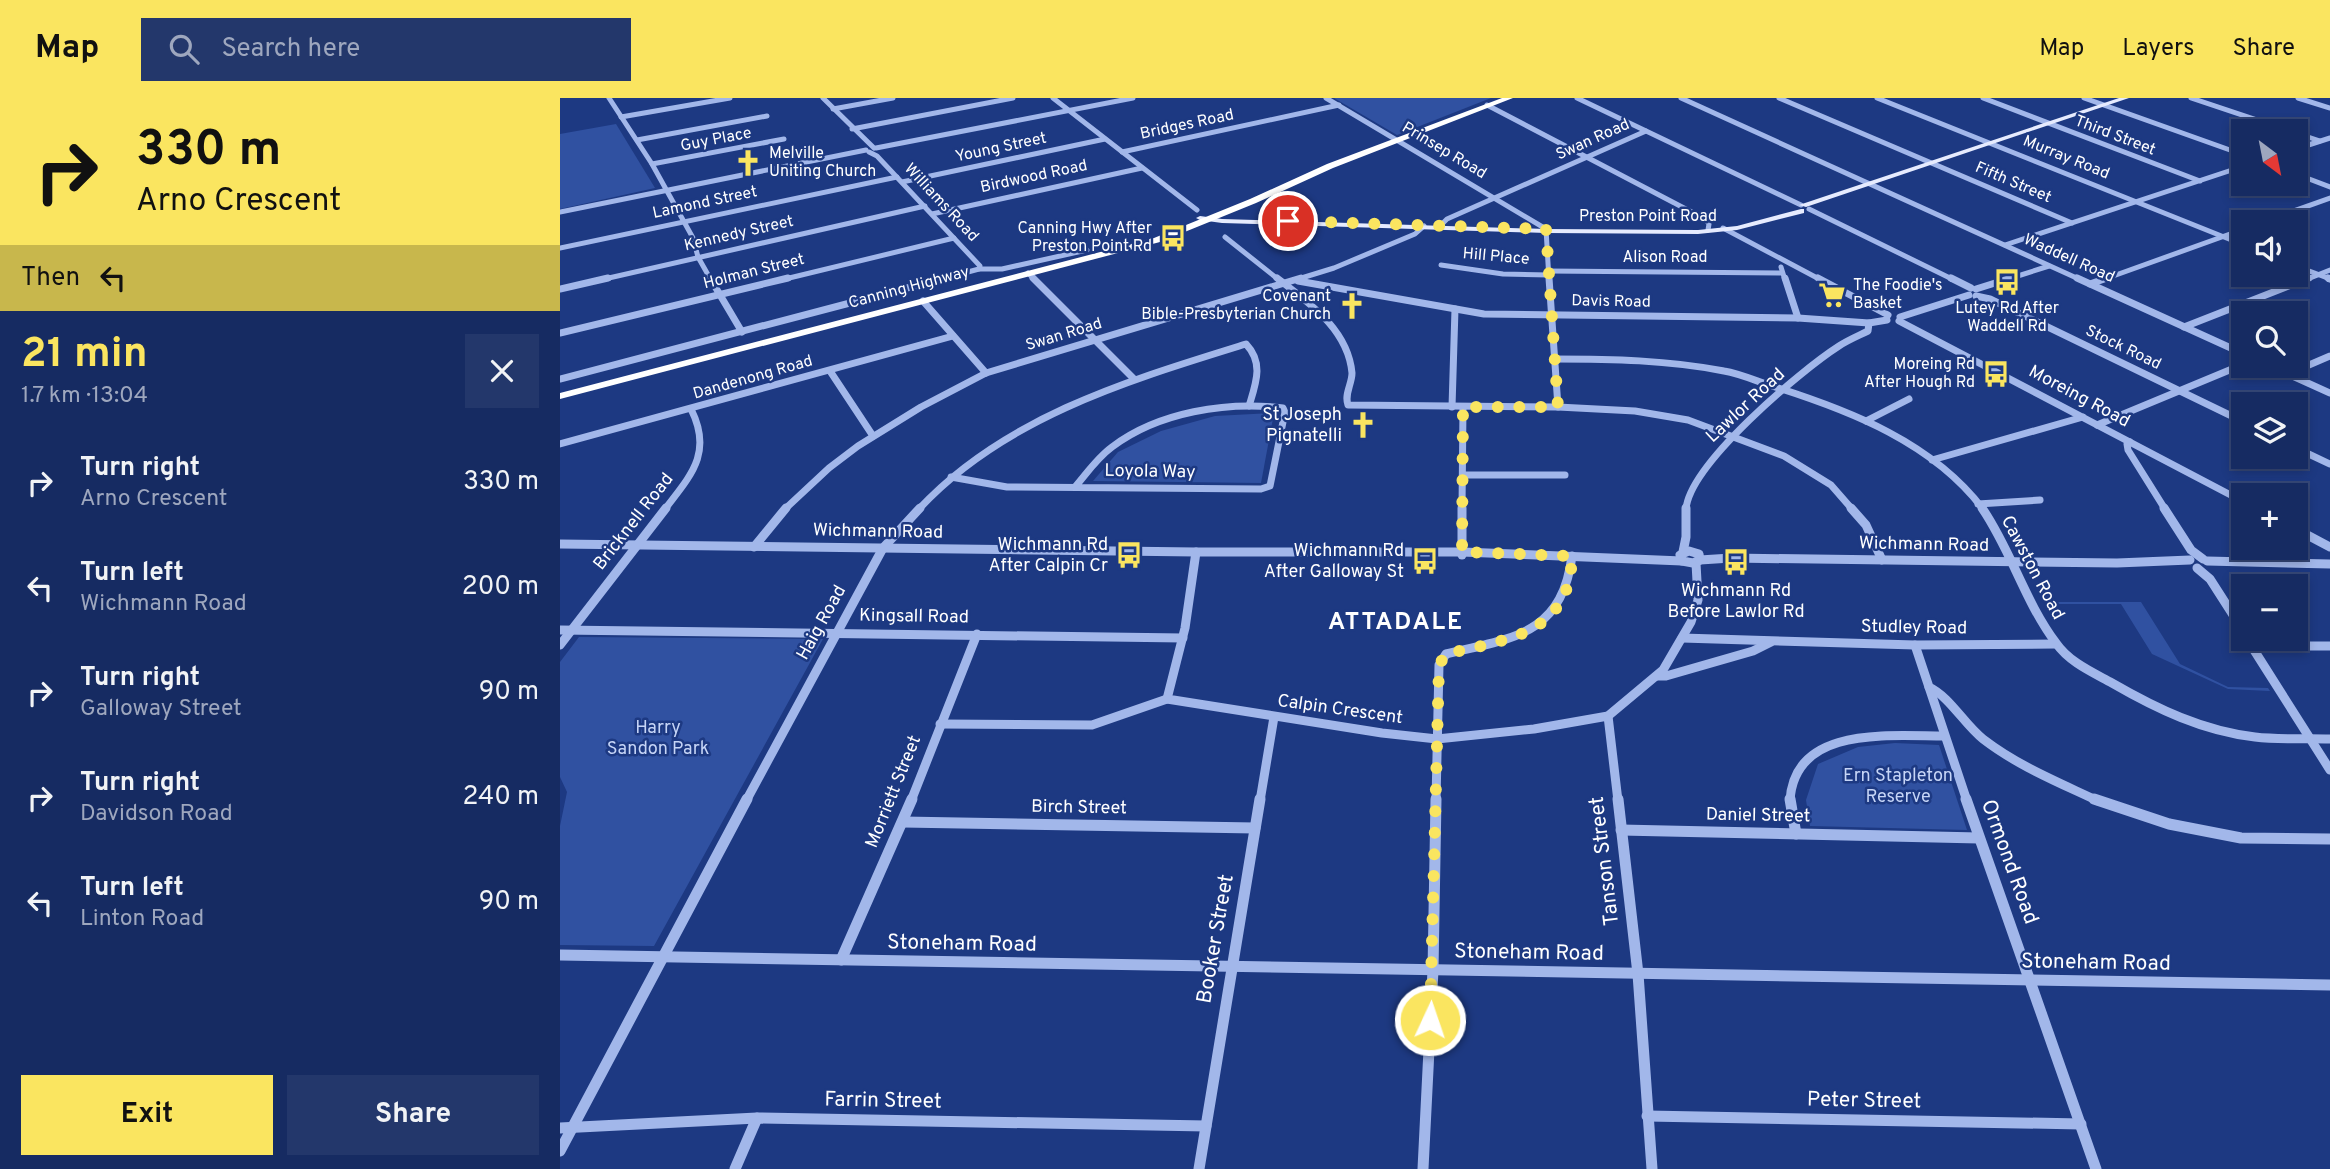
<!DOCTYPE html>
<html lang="en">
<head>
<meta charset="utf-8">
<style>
	body { margin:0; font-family:Overpass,sans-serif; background:#23376b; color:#f1f3f6; height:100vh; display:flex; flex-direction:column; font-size:26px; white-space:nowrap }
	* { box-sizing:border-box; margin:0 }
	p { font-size:23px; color:#9ea7be }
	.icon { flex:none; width:38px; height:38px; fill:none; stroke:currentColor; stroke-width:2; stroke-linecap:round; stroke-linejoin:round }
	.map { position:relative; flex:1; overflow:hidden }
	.details { display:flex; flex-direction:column; background:#162b62; width:560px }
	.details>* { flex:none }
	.hud { background:#fae560; color:#111; overflow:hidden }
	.needle { width:46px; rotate:148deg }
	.fabs { position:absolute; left:1671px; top:21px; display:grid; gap:14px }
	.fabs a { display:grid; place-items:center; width:77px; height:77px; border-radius:0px; background:#162b62; box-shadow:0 4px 10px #0003,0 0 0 2px #354777; font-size:35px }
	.pin { position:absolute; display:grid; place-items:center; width:60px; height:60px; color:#fff; margin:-30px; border:4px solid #fff; border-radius:50%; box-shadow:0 2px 7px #0007 }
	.me { position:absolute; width:77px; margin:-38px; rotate:3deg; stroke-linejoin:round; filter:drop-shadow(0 0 5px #0008) }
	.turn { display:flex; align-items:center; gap:24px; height:147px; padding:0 21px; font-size:32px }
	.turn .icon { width:91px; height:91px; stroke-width:2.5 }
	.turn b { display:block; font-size:49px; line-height:60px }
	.then { display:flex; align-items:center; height:66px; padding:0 21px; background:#0003; gap:14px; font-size:26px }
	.round { display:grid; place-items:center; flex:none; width:74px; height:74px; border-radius:0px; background:#23376b }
	.head { display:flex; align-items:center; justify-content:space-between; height:119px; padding:0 21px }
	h1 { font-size:42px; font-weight:700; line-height:52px; color:#fae560 }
	.button { display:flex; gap:14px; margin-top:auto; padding:14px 21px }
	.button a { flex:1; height:80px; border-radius:0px; background:#fae560; color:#111; font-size:28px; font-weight:700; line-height:80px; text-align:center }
	.button a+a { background:#23376b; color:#f1f3f6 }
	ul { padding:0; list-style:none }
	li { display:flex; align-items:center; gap:21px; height:105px; padding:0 21px }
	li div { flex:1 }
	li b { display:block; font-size:26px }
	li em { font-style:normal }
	header { display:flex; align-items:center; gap:42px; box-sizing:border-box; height:98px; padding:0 35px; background:#fae560; color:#111 }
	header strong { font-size:33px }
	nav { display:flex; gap:38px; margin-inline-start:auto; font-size:24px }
	.search { width:490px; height:63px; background:#23376b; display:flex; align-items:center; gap:18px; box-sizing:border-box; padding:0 24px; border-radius:0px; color:#9ea7be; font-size:26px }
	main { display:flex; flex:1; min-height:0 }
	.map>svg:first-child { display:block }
	.green { fill:#3051a1 }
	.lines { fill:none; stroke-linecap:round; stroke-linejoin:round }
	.minor-far3 { stroke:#a2b7ea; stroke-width:5 }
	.minor-far2 { stroke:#a2b7ea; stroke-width:7 }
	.minor-far1 { stroke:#a2b7ea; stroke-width:9 }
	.minor { stroke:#a2b7ea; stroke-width:11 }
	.major { fill:#e6ebfe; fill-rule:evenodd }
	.highway { fill:#fff; fill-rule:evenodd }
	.route { stroke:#fae560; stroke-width:12; stroke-dasharray:0 21.6 }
	.labels { text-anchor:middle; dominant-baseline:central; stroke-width:5; stroke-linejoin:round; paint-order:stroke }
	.far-street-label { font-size:16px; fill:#fff; stroke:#1d3982 }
	.far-poi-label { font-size:16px; fill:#fff; stroke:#1d3982; text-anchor:end }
	.street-label { font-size:18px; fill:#fff; stroke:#1d3982 }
	.poi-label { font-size:18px; fill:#fff; stroke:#1d3982; text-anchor:end }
	.park-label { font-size:18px; fill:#c6d5f7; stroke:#1d3982 }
	.near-street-label { font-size:21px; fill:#fff; stroke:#1d3982 }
	.district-label { font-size:24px; font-weight:bold; letter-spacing:2px; fill:#fff; stroke:#1d3982 }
</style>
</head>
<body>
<header>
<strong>Map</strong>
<div class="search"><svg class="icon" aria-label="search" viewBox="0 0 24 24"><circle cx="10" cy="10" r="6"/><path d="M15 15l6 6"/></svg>Search here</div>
<nav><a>Map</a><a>Layers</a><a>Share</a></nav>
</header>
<main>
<section class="details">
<div class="hud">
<div class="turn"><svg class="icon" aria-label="right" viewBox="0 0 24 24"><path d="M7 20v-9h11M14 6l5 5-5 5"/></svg><div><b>330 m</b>Arno Crescent</div></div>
<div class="then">Then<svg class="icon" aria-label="left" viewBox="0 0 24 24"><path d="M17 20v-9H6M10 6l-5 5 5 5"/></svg></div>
</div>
<div class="head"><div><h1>21 min</h1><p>1.7 km · 13:04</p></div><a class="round"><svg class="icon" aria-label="close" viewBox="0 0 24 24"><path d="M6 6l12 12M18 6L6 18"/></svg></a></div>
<ul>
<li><svg class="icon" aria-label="right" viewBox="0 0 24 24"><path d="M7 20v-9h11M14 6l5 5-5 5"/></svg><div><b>Turn right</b><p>Arno Crescent</p></div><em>330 m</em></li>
<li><svg class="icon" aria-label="left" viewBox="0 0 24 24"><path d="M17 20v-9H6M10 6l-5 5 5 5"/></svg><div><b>Turn left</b><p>Wichmann Road</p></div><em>200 m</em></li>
<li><svg class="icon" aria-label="right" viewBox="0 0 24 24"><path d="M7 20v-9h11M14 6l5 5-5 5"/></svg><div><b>Turn right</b><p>Galloway Street</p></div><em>90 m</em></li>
<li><svg class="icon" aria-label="right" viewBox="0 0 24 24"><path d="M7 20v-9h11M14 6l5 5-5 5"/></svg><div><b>Turn right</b><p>Davidson Road</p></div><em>240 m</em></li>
<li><svg class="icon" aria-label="left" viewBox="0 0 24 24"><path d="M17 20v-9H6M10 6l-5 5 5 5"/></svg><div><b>Turn left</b><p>Linton Road</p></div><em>90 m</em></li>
</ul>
<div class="button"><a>Exit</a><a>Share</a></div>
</section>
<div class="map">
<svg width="1770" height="1071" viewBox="0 0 1770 1071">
	<rect width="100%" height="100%" fill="#1d3982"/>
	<g class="green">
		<polygon points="774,0 931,0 837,37"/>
		<polygon points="56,26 95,90 0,111 0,36"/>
		<polygon points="714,315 701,385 533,383 558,354 601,333 655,318"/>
		<polygon points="1492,504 1581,504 1620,566 1668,589 1708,590 1710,593 1668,591 1592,556 1561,506 1489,506"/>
		<polygon points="19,539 263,541 94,848 0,847 0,728 7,694 0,679 0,564"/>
		<polygon points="1335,645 1379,647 1407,732 1250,728 1246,702 1258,666 1298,649"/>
	</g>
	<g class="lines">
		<g class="minor-far3">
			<polyline points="49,0 92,66 133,140 138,159 151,182"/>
			<polyline points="263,0 314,50"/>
			<polyline points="493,0 637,112"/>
			<polyline points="766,0 986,131 989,182"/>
			<polyline points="1017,0 1241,107"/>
			<polyline points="1121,0 1521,182"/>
			<polyline points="1219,0 1512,125"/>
			<polyline points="1317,0 1684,147"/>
			<polyline points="1423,0 1640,83"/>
			<polyline points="1524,0 1684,57"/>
			<polyline points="1631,0 1730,33"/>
			<polyline points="1738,0 1770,10"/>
			<polyline points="927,7 1145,121 1149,126 1148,132"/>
			<polyline points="273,11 333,0"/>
			<polyline points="61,19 170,0"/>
			<polyline points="292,31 453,0"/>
			<polyline points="1736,35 1760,43"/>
			<polyline points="77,42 207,18"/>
			<polyline points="316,50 573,0"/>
			<polyline points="1736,51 1770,40"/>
			<polyline points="309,54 317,58 420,168 419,171"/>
			<polyline points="562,54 779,7"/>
			<polyline points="92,66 224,41"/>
			<polyline points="1736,76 1770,89"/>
			<polyline points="342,84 545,41"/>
			<polyline points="1249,111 1394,182"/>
			<polyline points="0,114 306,52"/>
			<polyline points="372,116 582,70"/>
			<polyline points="1703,124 1770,100"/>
			<polyline points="878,130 887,121 1086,33"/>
			<polyline points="1163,130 1261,182"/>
			<polyline points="665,139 719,182"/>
			<polyline points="1445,147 1684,68"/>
			<polyline points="0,150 337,79"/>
			<polyline points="881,167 943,176 989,177"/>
			<polyline points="1736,168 1770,181"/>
			<polyline points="1221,169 1225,182"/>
			<polyline points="988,173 1222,175"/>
			<polyline points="468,175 475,182"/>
			<polyline points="40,182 365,108"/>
			<polyline points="221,182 394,140"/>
			<polyline points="378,182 419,171 442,171 527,152"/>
			<polyline points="735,182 774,170 855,136 864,128"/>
			<polyline points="1445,182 1489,168"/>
			<polyline points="1542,182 1684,131"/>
			<polyline points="1745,182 1770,172"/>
		</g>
		<g class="minor-far2">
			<polyline points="150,180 182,234"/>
			<polyline points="473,180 574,281"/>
			<path d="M717,180c32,25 71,51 75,95 0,11 -8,21 -4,32l210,2 77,4 53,9 96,36 47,29 21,24"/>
			<polyline points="989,180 998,309"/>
			<polyline points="1225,180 1238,220"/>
			<polyline points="1258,180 1328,217"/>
			<polyline points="1391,180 1411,190"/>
			<polyline points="1517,180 1684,256"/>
			<polyline points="1768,180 1770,181"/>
			<polyline points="738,183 924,216 1238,220 1309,225 1327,222"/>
			<polyline points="1530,186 1547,180"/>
			<polyline points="0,191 48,180"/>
			<polyline points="1416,191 1451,180"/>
			<polyline points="1416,198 1430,201 1684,324"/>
			<polyline points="363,203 426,275"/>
			<polyline points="1340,219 1409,197"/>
			<polyline points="1339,223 1684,404"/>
			<polyline points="1624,229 1749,180"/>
			<polyline points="0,235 228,180"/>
			<path d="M994,261c57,0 114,1 170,12 18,3 34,11 51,16 76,24 158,56 208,122"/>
			<polyline points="1710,268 1770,295"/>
			<polyline points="270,273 313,338"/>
			<polyline points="1728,276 1770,258"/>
			<polyline points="0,281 385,180"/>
			<polyline points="892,309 895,211"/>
			<polyline points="1306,323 1349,301"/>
			<polyline points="1537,327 1684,266"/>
			<polyline points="1570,344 1567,346 1568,352 1605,411"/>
			<polyline points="0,346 393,238"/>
			<polyline points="1736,350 1770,366"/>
			<polyline points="1372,362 1523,319"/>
			<polyline points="904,377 1005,377"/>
			<path d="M391,379l56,10 254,2 9,-3 15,-74 -2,-4c-56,-7 -125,4 -171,39 -15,11 -25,26 -37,40"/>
			<polyline points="1418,406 1480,402"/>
			<path d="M105,411c26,-34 48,-56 26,-100"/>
			<polyline points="225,411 269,370 298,348 361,309 426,275 741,180"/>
			<path d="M359,411c85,-92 211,-129 327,-165 18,19 10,39 3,62"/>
			<polyline points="902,411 903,309"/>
			<path d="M1126,411c4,-45 114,-138 153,-163 9,-6 19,-10 29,-15l1,-8"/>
		</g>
		<g class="minor-far1">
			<polyline points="1291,410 1306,427 1322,462"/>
			<path d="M1422,410c29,42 43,94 74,135 13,19 36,29 56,40 45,26 91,48 143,54 25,3 50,1 75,2"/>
			<polyline points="1604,410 1631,452 1643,461"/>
			<polyline points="1736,431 1770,449"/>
			<polyline points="0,446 636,454 902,454 1122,463"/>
			<polyline points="194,449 226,410"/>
			<polygon points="1129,453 1139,456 1140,462 1133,465 1122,463 1120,457"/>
			<polyline points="636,454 625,530 607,601 822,635 877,641 974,631 1048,618 1103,572 1131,524 1138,502 1136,465"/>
			<polyline points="1123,454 1126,439 1126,410"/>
			<polyline points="902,457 902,410"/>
			<polyline points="1140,462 1171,460 1557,465 1630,462"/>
			<polyline points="1647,463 1770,466"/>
			<polyline points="1637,470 1650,481 1684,534"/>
			<polyline points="0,532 623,540"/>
			<polyline points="1122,540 1355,547 1496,546"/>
			<polyline points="1687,541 1770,672"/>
			<polyline points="0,547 106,410"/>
			<path d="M1355,547l14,42c21,10 35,37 54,52 35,27 75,43 115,62"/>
			<polyline points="1692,548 1770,548"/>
			<polyline points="1097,578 1106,578 1193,553 1211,544"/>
			<polyline points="1369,589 1407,703"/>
			<polyline points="1048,618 1058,703"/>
			<polyline points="380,626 532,627 607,601"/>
			<polyline points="186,703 323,450 360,410"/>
			<polyline points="351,703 417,536"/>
			<polyline points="700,703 714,619"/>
			<path d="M876,703l3,-136 7,-11c67,-16 116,-19 126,-98"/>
			<path d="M1230,703c4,-76 100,-65 154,-65"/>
		</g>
		<g class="minor">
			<polyline points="1058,701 1078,876 1092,1071"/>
			<polyline points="1230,701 1236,736"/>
			<polyline points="1406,701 1536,1071"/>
			<polyline points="1534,701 1609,726 1681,740 1770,741"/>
			<polyline points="343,724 695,730"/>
			<polyline points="1061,732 1419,740"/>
			<polyline points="0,857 1770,887"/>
			<polyline points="281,862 352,701"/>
			<polyline points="1087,1018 1521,1026"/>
			<polyline points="0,1030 197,1020 646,1028"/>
			<polyline points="0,1053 187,701"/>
			<polyline points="175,1071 197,1020"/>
			<polyline points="639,1071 700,701"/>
			<polyline points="863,1071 873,872 876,701"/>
		</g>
		<g class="major">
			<polygon points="1559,0 1569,0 1246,109 1239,107"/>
			<polygon points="1241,111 1244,111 1244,115 1177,132 1138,136 986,135 662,125 640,122 636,120 640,118 662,121 986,131 1138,132 1177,128"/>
		</g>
		<polygon class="highway" points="942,0 953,0 773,70 696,105 600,144 0,301 0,295 594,140 690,101 767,66"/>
	</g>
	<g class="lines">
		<path class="route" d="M728,123l258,8 12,178h-95l-1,145 110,4c-2,79 -64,83 -126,98l-7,11 -9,355"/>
	</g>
	<defs>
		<symbol id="church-bare" viewBox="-9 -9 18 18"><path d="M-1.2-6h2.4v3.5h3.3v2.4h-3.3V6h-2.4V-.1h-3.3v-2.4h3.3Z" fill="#fae560" stroke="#1d3982" stroke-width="2.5" paint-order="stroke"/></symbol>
		<symbol id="bus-bare" viewBox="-9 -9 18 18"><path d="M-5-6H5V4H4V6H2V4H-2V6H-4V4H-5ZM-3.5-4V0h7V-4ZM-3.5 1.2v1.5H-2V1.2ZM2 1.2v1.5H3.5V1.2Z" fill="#fae560" stroke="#1d3982" stroke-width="2.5" paint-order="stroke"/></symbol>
		<symbol id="supermarket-bare" viewBox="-9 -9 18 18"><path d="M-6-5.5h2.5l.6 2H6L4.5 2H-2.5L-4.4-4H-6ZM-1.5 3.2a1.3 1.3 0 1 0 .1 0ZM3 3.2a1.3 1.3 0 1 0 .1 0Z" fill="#fae560" stroke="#1d3982" stroke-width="2.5" paint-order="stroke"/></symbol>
	</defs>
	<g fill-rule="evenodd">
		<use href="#church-bare" x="169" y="46" width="38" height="38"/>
		<use href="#bus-bare" x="594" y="121" width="38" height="38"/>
		<use href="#bus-bare" x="1428" y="165" width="38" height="38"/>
		<use href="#supermarket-bare" x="1253" y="178" width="38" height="38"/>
		<use href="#church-bare" x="773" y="189" width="38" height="38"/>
		<use href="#bus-bare" x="1417" y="257" width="38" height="38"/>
		<use href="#church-bare" x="784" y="308" width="38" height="38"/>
		<use href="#bus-bare" x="550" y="438" width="38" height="38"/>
		<use href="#bus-bare" x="846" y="444" width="38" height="38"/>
		<use href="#bus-bare" x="1157" y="445" width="38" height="38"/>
	</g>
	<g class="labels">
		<g class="far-street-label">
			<text transform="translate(627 27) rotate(-12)">Bridges Road</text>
			<text transform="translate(1555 38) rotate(21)">Third Street</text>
			<text transform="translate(156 42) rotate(-11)">Guy Place</text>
			<text transform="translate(1033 42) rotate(-24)">Swan Road</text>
			<text transform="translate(441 50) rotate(-12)">Young Street</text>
			<text transform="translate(884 53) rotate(31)">Prinsep Road</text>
			<text transform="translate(1506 60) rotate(22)">Murray Road</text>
			<text transform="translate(474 79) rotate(-12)">Birdwood Road</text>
			<text transform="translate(1453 85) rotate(23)">Fifth Street</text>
			<text transform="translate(145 105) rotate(-12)">Lamond Street</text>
			<text transform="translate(381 105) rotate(47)">Williams Road</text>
			<text x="1088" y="119">Preston Point Road</text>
			<text transform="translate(179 136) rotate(-13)">Kennedy Street</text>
			<text transform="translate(936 159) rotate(5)">Hill Place</text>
			<text x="1105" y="160">Alison Road</text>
			<text transform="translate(1509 161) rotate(24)">Waddell Road</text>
			<text transform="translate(194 174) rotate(-14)">Holman Street</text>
			<text transform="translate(349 190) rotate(-15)">Canning Highway</text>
			<text transform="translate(1051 204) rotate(1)">Davis Road</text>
			<text transform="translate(504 237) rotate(-17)">Swan Road</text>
			<text transform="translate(1563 250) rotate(26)">Stock Road</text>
			<text transform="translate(193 280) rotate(-16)">Dandenong Road</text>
		</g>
		<g class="far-poi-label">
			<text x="209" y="56" text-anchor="start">Melville<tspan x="209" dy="18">Uniting Church</tspan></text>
			<text x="592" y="131">Canning Hwy After<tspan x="592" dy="18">Preston Point Rd</tspan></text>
			<text x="1293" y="188" text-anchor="start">The Foodie's<tspan x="1293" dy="18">Basket</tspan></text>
			<text x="771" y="199">Covenant<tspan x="771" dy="18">Bible-Presbyterian Church</tspan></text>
			<text x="1447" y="211" text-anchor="middle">Lutey Rd After<tspan x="1447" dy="18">Waddell Rd</tspan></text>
			<text x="1415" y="267">Moreing Rd<tspan x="1415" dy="18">After Hough Rd</tspan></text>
		</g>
		<g class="street-label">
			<text transform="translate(1519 299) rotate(28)">Moreing Road</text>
			<text transform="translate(1186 308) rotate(-43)">Lawlor Road</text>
			<text transform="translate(590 374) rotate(1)">Loyola Way</text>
			<text transform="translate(74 424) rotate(-52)">Bricknell Road</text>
			<text transform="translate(318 434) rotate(1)">Wichmann Road</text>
			<text transform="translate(1364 447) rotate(1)">Wichmann Road</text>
			<text transform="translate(1472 470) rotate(62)">Cawston Road</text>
			<text transform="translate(354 519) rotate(1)">Kingsall Road</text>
			<text transform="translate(262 525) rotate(-61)">Haig Road</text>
			<text transform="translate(1354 530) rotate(1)">Studley Road</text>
			<text transform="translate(780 612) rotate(8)">Calpin Crescent</text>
			<text transform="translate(334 694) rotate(-68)">Morriett Street</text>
			<text transform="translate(519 710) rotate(1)">Birch Street</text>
			<text transform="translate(1198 718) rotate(1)">Daniel Street</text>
		</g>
		<g class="poi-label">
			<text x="782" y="317">St Joseph<tspan x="782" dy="21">Pignatelli</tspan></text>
			<text x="548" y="447">Wichmann Rd<tspan x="548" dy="21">After Calpin Cr</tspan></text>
			<text x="844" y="453">Wichmann Rd<tspan x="844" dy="21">After Galloway St</tspan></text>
			<text x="1176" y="493" text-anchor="middle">Wichmann Rd<tspan x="1176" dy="21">Before Lawlor Rd</tspan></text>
		</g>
		<g class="park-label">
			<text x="98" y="630">Harry<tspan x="98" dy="21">Sandon Park</tspan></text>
			<text x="1338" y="678">Ern Stapleton<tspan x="1338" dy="21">Reserve</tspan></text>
		</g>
		<g class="near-street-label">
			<text transform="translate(1045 763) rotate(-97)">Tanson Street</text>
			<text transform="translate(1449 764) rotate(70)">Ormond Road</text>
			<text transform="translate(656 841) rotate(-80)">Booker Street</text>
			<text transform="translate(402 846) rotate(1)">Stoneham Road</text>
			<text transform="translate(969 855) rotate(1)">Stoneham Road</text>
			<text transform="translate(1536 865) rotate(1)">Stoneham Road</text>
			<text transform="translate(323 1003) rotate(1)">Farrin Street</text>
			<text transform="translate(1304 1003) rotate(1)">Peter Street</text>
		</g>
		<g class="district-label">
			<text x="836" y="525">ATTADALE</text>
		</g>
	</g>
</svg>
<div class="fabs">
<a><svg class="needle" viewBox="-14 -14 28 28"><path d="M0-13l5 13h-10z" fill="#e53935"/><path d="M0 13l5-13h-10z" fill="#9ea7be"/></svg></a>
<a><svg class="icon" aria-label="sound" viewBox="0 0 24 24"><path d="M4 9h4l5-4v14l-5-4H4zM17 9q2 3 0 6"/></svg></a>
<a><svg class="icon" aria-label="search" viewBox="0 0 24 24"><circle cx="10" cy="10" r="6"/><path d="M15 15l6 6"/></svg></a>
<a><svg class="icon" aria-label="layers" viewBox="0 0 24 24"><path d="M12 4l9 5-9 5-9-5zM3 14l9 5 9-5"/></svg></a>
<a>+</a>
<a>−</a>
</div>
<div class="pin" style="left:728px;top:123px;background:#d93025"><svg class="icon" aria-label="arrive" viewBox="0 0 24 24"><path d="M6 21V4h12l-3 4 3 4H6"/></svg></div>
<svg class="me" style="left:870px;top:922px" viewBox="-20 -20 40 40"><circle r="17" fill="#fae560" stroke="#fff" stroke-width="3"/><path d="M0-11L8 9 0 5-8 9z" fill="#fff"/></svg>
</div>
</main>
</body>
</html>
